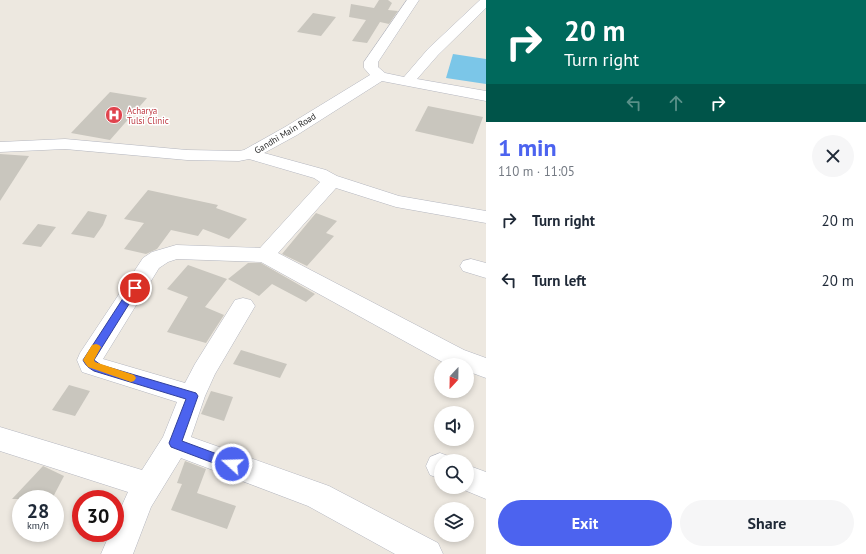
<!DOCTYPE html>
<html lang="en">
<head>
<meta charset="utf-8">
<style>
	body { margin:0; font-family:"PT Sans",sans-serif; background:#f6f6f7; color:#1f2937; height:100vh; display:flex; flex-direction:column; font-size:15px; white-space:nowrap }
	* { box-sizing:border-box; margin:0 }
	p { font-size:13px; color:#747a83 }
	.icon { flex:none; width:22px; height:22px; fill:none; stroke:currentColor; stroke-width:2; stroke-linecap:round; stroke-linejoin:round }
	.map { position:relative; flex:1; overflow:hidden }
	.panel { display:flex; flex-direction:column; background:#fff; width:380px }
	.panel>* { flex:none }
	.banner { background:#00695c; color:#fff; overflow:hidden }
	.needle { width:26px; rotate:202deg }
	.controls { position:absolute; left:434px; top:358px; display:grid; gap:8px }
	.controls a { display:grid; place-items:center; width:40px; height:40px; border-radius:50%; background:#fff; box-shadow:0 2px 6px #0003; font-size:20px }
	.speed { position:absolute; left:12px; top:490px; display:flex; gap:8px; font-size:20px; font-weight:700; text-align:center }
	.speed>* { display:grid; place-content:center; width:52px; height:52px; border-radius:50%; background:#fff; box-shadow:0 2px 6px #0003; line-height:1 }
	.speed small { font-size:10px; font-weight:400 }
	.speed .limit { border:6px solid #d22; background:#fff; color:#111 }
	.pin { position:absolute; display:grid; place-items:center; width:34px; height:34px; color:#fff; margin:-17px; border:2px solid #fff; border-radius:50%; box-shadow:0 1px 4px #0007 }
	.me { position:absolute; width:44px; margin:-22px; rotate:290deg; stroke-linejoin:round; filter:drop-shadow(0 0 3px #0008) }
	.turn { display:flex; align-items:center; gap:14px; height:84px; padding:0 12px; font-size:18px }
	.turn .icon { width:52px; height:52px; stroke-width:2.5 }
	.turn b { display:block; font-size:28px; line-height:34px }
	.lanes { display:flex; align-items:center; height:38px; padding:0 12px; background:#0003; justify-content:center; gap:20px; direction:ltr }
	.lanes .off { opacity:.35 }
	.round { display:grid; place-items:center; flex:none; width:42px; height:42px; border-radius:21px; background:#f6f6f7 }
	.headline { display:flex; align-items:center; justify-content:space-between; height:68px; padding:0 12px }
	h1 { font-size:24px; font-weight:700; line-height:30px; color:#4c63ef }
	.primary-button { display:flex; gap:8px; margin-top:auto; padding:8px 12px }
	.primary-button a { flex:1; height:46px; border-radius:24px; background:#4c63ef; color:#fff; font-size:16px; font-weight:700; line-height:46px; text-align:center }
	.primary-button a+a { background:#f6f6f7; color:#1f2937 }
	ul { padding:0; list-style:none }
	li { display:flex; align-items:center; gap:12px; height:60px; padding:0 12px }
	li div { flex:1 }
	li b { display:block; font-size:15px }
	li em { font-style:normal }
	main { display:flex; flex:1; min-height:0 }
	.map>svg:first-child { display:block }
	.water { fill:#7bc6e8 }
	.building { fill:#c9c6be }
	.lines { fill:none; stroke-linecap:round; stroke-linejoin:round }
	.minor-casing { stroke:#b4b6bf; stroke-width:1 }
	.minor { fill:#fff; fill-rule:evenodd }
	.route { fill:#4c63ef; stroke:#31409b }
	.slow { fill:#f59e0b }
	.labels { text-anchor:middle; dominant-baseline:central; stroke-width:3; stroke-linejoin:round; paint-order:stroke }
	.far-health-label { font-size:9px; fill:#be3a42; stroke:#fff; text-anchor:start }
	.far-street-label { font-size:9px; fill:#2d2d2d; stroke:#fff }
</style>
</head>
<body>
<main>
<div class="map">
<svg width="486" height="554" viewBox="0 0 486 554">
	<rect width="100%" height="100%" fill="#ede8e0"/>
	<polygon class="water" points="453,54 486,59 486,84 446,78"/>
	<g class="building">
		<polygon points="379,0 388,0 392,3 388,10 398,11 389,24 380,22 367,43 352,41 366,20 349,17 351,4 374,8"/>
		<polygon points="313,13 336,17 321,36 297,32"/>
		<polygon points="110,92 147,98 110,140 71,133"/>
		<polygon points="428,106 483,117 473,144 415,131"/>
		<polygon points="0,154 29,156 0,201"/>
		<polygon points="148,190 218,205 216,208 247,219 229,239 203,229 198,236 171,230 157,249 146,254 124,249 144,223 124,219"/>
		<polygon points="88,211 107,215 103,225 94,238 71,234"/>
		<polygon points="316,213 337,221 326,233 334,236 307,266 282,254"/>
		<polygon points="38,224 56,227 41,247 22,244"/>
		<polygon points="248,263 261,263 315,294 306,302 272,284 259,296 228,279"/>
		<polygon points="188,265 227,279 205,307 224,315 206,343 167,332 188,297 167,289"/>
		<polygon points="241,350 287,364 280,378 233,364"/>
		<polygon points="69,385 90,391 75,416 52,410"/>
		<polygon points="211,391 233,397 224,421 201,414"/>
		<polygon points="185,461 206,469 197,493 236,506 227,529 171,510 182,484 177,483"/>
		<polygon points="43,466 64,476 52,499 12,499"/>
	</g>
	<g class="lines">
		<defs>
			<g id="minor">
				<polygon points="407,0 419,0 378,62 378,67 385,73 404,77 428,49 480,0 486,0 486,8 438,55 417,79 486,91 486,101 382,81 297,135 264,153 326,170 337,176 399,196 486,211 486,223 396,207 336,188 278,253 464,350 486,358 486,378 467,371 467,365 446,364 261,262 177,259 168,262 159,268 103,359 185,383 195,364 235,300 243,298 251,300 255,306 215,374 205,396 191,437 329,486 438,543 443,554 395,554 308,506 181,458 151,507 133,554 101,554 110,533 115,533 115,521 128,492 0,451 0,427 142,470 163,437 177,402 82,372 77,360 80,353 143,258 152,252 176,245 260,248 320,182 314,178 249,159 239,161 187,160 65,149 0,152 0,142 65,139 187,150 239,151 244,150 285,127 370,75 364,68 364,62"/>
				<polygon points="471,259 486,263 486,278 463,271 460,266 463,261"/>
				<polygon points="440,453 451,457 453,461 441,461 441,479 430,475 426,466 430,457"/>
				<polygon points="467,465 486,472 486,499 457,487 467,487"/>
			</g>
		</defs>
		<use href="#minor" class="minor-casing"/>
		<use href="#minor" class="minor"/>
	</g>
	<path class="route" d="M135,285l4,3 -45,72 7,5 95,28 2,3 -16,45 54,20 2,3 -2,4 -4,2 -61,-23 -2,-4 17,-44 -92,-28c-5,-3 -8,-5 -11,-11l2,-3 46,-71z"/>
	<polygon class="slow" points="96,344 99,345 101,347 94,360 95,362 134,375 136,378 134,381 131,382 88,367 83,360 92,345"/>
	<defs>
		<symbol id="hospital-disc" viewBox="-11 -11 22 22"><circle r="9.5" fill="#e0444e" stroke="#fff"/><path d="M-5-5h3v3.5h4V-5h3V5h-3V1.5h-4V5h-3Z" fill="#fff"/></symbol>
	</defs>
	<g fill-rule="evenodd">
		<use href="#hospital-disc" x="104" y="105" width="20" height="20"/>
	</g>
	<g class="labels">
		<g class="far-health-label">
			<text x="127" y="110">Acharya<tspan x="127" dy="10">Tulsi Clinic</tspan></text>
		</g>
		<g class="far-street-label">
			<text transform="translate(285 133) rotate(-31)">Gandhi Main Road</text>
		</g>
	</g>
</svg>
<div class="controls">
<a><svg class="needle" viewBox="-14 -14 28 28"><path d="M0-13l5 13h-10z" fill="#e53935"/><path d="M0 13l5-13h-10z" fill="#747a83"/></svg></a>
<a><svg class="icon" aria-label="sound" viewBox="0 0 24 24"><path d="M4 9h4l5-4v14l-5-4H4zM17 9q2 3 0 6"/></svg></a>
<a><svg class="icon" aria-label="search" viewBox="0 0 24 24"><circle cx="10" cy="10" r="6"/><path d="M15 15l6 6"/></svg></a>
<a><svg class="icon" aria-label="layers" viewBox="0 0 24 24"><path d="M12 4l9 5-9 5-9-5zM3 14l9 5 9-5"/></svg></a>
</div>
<div class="speed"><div>28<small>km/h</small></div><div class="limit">30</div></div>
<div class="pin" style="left:135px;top:288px;background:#d93025"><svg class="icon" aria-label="arrive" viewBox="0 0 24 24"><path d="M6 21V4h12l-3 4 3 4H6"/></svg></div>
<svg class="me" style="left:232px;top:464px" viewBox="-20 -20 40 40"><circle r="17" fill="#4c63ef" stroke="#fff" stroke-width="3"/><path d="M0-11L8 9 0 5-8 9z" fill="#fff"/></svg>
</div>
<section class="panel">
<div class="banner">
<div class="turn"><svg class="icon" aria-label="right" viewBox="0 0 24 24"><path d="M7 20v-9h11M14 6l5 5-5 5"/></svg><div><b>20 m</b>Turn right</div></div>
<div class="lanes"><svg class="icon off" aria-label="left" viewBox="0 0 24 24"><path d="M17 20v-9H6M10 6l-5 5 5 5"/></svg><svg class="icon off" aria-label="ahead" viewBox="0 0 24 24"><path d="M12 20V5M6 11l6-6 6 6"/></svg><svg class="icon" aria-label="right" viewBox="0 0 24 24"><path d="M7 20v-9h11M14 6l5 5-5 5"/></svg></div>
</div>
<div class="headline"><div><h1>1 min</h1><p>110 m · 11:05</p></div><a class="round"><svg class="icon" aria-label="close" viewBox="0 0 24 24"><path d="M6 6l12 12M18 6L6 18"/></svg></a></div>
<ul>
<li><svg class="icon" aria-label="right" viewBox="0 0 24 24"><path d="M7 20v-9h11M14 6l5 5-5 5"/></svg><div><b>Turn right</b></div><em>20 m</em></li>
<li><svg class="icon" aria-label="left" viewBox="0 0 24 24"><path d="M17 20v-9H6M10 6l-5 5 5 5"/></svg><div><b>Turn left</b></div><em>20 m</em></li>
</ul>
<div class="primary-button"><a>Exit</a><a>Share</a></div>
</section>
</main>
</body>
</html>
